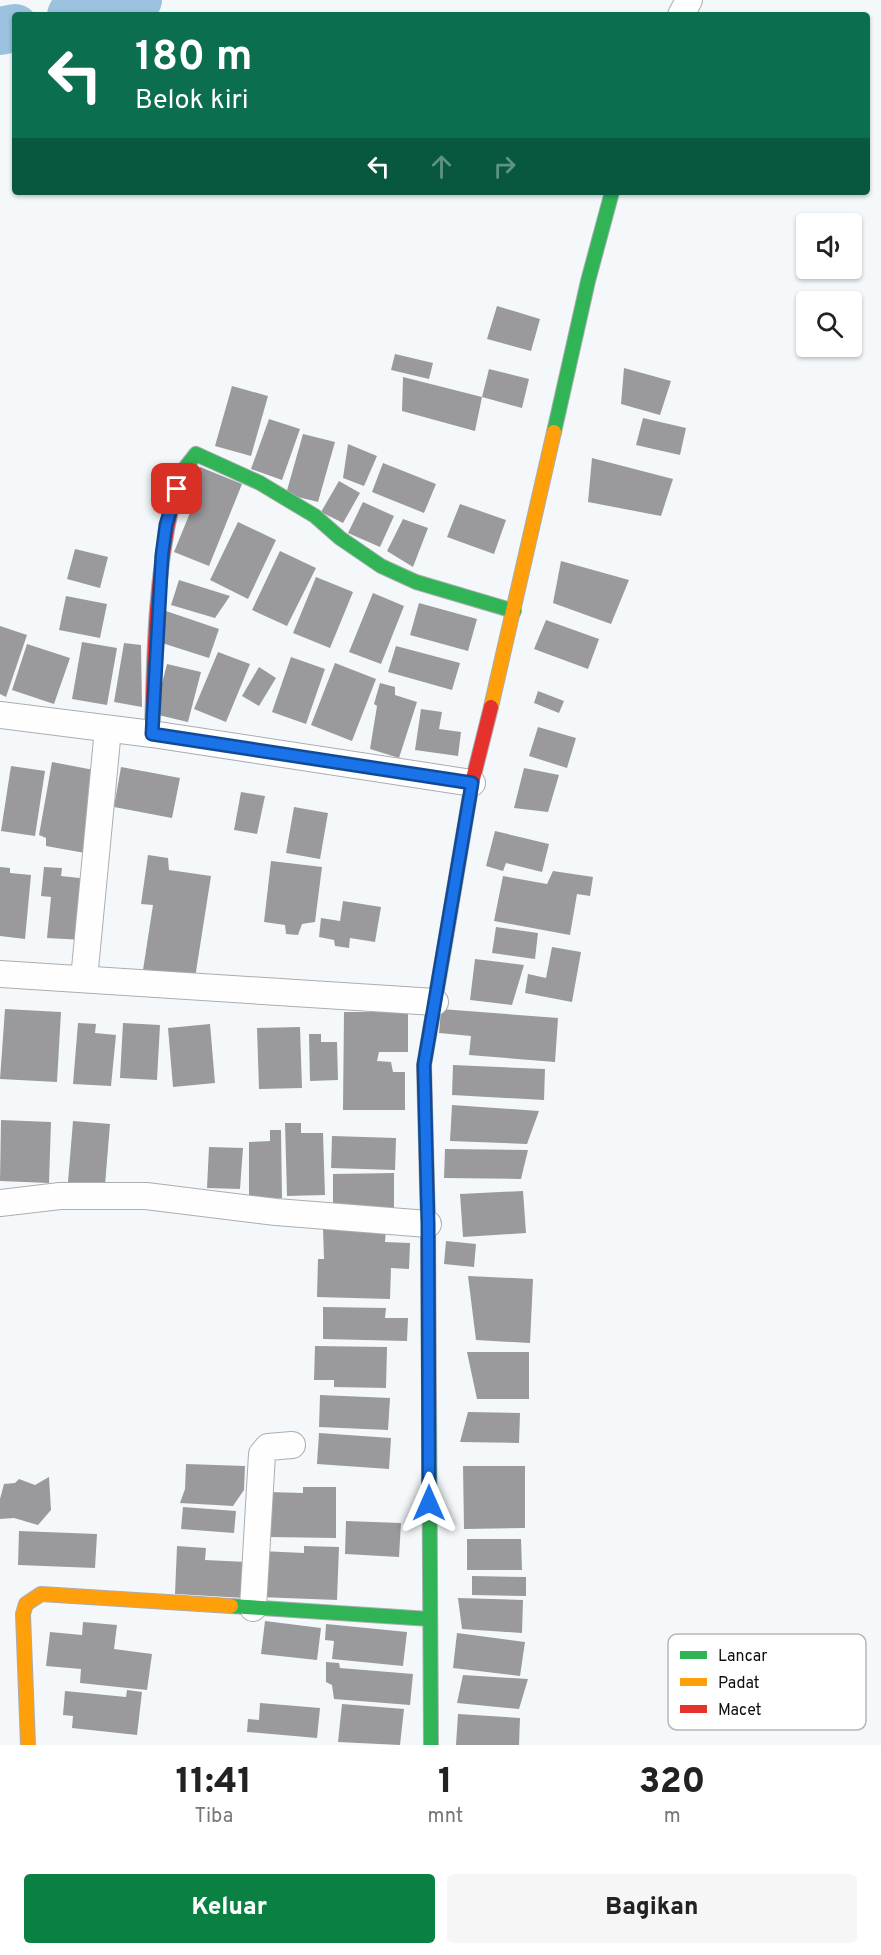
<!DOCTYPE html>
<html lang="id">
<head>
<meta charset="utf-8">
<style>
	body { margin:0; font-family:Overpass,sans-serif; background:#f6f6f6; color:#222; height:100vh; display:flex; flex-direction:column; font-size:22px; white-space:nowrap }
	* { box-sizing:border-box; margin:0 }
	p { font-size:20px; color:#767676 }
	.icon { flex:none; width:33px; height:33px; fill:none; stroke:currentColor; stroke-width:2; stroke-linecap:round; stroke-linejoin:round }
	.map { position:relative; height:1745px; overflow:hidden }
	.panel { display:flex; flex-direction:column; background:#fff; flex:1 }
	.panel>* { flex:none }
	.guide { position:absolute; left:12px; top:12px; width:858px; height:183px; border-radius:6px; box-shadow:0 2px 4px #0004; background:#0b6e4f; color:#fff; overflow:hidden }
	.tools { position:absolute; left:796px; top:213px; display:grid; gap:12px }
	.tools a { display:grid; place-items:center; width:66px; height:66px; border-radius:6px; background:#fff; box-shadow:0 2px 4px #0004; font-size:30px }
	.pin { position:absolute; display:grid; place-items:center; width:51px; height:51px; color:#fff; margin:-26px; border-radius:12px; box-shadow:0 3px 9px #0006 }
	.me { position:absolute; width:66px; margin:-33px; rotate:0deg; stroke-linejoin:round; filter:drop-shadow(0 0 4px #0008) }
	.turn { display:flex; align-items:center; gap:21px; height:126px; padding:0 24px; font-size:27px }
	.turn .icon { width:78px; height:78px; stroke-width:2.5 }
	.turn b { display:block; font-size:42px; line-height:51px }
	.lanes { display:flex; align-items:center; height:57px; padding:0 24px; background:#0003; justify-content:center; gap:30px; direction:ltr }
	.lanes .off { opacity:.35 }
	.eta { display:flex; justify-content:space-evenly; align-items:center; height:102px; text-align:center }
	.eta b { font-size:36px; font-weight:800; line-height:42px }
	.button { display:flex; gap:12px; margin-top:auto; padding:12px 24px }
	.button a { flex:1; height:69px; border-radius:6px; background:#0b8043; color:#fff; font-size:24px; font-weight:800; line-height:69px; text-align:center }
	.button a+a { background:#f6f6f6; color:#222 }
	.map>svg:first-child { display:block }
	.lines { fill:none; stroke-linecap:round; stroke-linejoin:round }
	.river { stroke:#9ac1de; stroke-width:48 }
	.building { fill:#9a9a9d }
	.street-casing { stroke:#abadb0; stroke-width:28 }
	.fast-casing { stroke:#abadb0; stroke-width:16 }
	.slow-casing { stroke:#abadb0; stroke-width:16 }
	.jam-casing { stroke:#abadb0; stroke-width:16 }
	.street { stroke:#fefefe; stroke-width:26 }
	.fast { stroke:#30b455; stroke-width:14 }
	.slow { stroke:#ff9f0a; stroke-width:14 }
	.jam { stroke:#e5322d; stroke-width:14 }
	.route-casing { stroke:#114b97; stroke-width:15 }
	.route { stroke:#1a73e8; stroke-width:10 }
	.key { fill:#fff; stroke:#b6b7b7; stroke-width:1.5 }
	.key-label { font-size:16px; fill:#0c0e10 }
</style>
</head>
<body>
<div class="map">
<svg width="881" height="1745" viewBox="0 0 881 1745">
	<rect width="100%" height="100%" fill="#f5f8fb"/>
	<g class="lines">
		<g class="river">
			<polyline points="71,15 138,0"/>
			<polyline points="0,31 15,28"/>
		</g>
	</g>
	<g class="building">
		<polygon points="497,306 540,319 531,351 487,339"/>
		<polygon points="395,354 433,363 429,379 391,370"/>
		<polygon points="624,368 671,381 660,415 621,404"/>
		<polygon points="489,369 529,379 522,408 482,397"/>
		<polygon points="403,377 482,397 475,431 402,411"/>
		<polygon points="232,386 268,396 251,456 215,446"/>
		<polygon points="643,418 686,428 680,455 636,445"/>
		<polygon points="269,419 300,429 282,480 251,469"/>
		<polygon points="303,434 335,442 318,502 286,494"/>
		<polygon points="348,444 377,456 364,486 343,478"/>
		<polygon points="592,458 673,479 661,516 588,502"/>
		<polygon points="383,463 436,484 424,513 372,492"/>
		<polygon points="200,467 242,484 209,566 174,552 194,503 187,500"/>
		<polygon points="339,481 360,493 343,523 321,512"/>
		<polygon points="363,502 394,516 380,547 348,533"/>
		<polygon points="460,504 506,520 494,554 447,537"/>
		<polygon points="403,519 428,528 413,567 387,551"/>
		<polygon points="238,522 276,540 248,599 210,580"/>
		<polygon points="75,549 108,557 100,588 67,579"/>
		<polygon points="280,551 316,568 287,626 252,610"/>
		<polygon points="561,561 629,580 611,624 553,603"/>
		<polygon points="316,577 353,592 330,648 293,633"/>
		<polygon points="179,580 230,596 215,618 171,605"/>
		<polygon points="373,593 404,606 381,664 349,652"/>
		<polygon points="66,596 107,604 100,638 59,630"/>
		<polygon points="419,603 477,619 468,651 410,635"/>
		<polygon points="166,611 219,629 209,658 162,643"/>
		<polygon points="546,620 599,639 588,669 534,649"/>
		<polygon points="0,626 27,635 6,697 0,694"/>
		<polygon points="82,642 117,648 107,705 72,699"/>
		<polygon points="124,643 141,645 142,707 114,702"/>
		<polygon points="27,644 70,658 54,704 12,690"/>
		<polygon points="396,646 460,663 452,690 388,672"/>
		<polygon points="218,652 250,664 226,722 194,709"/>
		<polygon points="291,657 325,669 306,724 272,712"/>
		<polygon points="335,663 376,679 352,741 311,725"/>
		<polygon points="167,664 201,672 188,722 154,714"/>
		<polygon points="259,667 276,678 259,706 242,696"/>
		<polygon points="380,683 395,687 395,695 417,702 399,758 370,749 377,706 374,704"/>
		<polygon points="538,691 564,701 559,713 534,703"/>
		<polygon points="421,709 442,712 439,729 461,732 458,756 415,750"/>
		<polygon points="538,727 576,738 567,768 529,756"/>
		<polygon points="52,762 99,771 85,853 46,846 46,838 39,835"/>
		<polygon points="11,766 45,771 35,836 1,831"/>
		<polygon points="121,767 180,778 172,818 114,807"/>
		<polygon points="524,768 559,775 548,812 514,808"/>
		<polygon points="241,792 265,796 257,834 234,830"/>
		<polygon points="294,807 328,813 320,859 286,853"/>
		<polygon points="495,831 549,844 542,872 506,863 503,871 486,866"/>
		<polygon points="148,855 168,858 169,870 211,876 195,978 143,970 153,905 141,904"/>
		<polygon points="271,861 322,867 315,922 302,924 298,935 286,934 285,925 264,922"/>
		<polygon points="0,867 10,868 10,873 31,875 25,939 0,936"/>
		<polygon points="44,867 62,868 61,876 89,879 84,940 47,938 51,897 41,896"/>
		<polygon points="553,871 593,877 590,896 577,894 570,935 494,921 503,876 547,884"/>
		<polygon points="343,901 381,907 375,942 350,938 349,948 335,946 334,940 319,937 321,918 340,921"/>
		<polygon points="496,927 538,933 535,959 492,953"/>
		<polygon points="552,947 581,952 572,1002 525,993 528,974 546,978"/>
		<polygon points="475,959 524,965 512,1005 470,1000"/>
		<polygon points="5,1009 61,1012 57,1082 0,1079"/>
		<polygon points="441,1009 558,1018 555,1062 469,1055 471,1036 439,1033"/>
		<polygon points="344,1012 408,1012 408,1052 379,1052 377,1061 391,1062 393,1072 405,1072 405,1110 343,1110"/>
		<polygon points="78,1023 96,1024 95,1033 116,1035 111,1086 73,1084"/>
		<polygon points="123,1023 160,1025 157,1080 120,1078"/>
		<polygon points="210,1024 215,1083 173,1087 168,1028"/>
		<polygon points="300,1027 302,1088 259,1089 257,1028"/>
		<polygon points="309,1034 321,1034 321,1042 337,1042 338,1080 310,1081"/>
		<polygon points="453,1065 545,1069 544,1100 452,1095"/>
		<polygon points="452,1105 539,1111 527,1144 450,1141"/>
		<polygon points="1,1120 51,1122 49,1183 0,1181"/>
		<polygon points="73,1121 110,1124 105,1185 68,1182"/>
		<polygon points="285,1123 301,1123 301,1133 323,1133 325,1195 287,1196"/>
		<polygon points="270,1130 281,1130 282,1198 249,1198 249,1142 270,1141"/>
		<polygon points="332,1136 396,1138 395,1170 331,1168"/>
		<polygon points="209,1147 243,1148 240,1189 207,1188"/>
		<polygon points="445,1149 528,1150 521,1179 444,1178"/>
		<polygon points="394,1173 394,1212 333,1213 333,1174"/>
		<polygon points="523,1191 526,1233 463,1237 460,1194"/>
		<polygon points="323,1228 386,1230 385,1242 410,1243 409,1269 391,1268 390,1299 317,1297 318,1259 324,1259"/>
		<polygon points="446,1241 476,1244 474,1267 444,1264"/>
		<polygon points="468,1276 533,1279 530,1343 476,1340"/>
		<polygon points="323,1307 386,1308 385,1318 408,1318 407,1341 323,1339"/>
		<polygon points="315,1346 387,1347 386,1388 334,1387 334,1380 314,1380"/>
		<polygon points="467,1352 529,1352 529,1399 477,1399"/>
		<polygon points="320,1395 390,1398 388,1430 319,1427"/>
		<polygon points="468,1412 520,1413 519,1443 460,1442"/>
		<polygon points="319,1433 391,1438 389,1469 317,1464"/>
		<polygon points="186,1464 245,1466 244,1490 233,1506 180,1503 185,1489"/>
		<polygon points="463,1466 525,1466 525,1528 464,1529"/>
		<polygon points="49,1477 51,1510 38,1525 14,1518 0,1519 0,1499 4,1484 15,1483 19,1479 35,1485"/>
		<polygon points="303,1487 336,1487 336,1538 268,1537 268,1492 303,1493"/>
		<polygon points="183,1507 236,1511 234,1533 181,1529"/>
		<polygon points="346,1521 401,1523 399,1557 345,1554"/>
		<polygon points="19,1531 97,1534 95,1568 18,1565"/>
		<polygon points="467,1539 521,1539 522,1570 467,1570"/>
		<polygon points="177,1546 206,1548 205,1560 247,1562 245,1598 175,1594"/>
		<polygon points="304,1546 339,1547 337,1600 259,1597 261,1551 304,1553"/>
		<polygon points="472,1576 526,1577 526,1596 472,1595"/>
		<polygon points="458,1598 523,1600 522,1633 462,1629"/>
		<polygon points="265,1621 321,1628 317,1660 261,1654"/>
		<polygon points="83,1622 117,1625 114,1649 152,1654 147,1690 80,1683 81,1669 46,1666 50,1632 82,1635"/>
		<polygon points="326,1624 407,1632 403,1666 332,1659 334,1641 325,1640"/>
		<polygon points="457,1633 525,1642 520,1676 453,1668"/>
		<polygon points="326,1662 339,1663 340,1668 413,1674 410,1705 334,1699 332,1685 326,1682"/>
		<polygon points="463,1675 528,1679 519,1709 457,1703"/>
		<polygon points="127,1690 142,1692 137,1735 72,1728 73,1716 63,1715 65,1691 126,1697"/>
		<polygon points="260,1703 320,1708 317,1738 247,1732 248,1719 259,1720"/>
		<polygon points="342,1704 404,1709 400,1745 338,1742"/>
		<polygon points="458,1714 520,1718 519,1745 456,1745"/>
	</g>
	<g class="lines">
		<defs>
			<g id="street">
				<polyline points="681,15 689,0"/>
				<polyline points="0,715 152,734 472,783"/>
				<polyline points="0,974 435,1002"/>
				<polyline points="84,979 108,729"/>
				<polyline points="0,1203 60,1196 146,1196 276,1212 428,1224"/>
				<polyline points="253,1608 262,1454 268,1447 292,1445"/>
			</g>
			<g id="fast">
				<polyline points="554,432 588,281 612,192"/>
				<polyline points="173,501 182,472 196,454 260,483 315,516 340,538 381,566 416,582 514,611"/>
				<polyline points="231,1606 430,1619"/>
				<polyline points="431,1745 428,1224 424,1065 444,949"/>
			</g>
			<g id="slow">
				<polyline points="491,707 554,432"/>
				<polyline points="28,1745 23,1614 26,1604 41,1594 231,1606"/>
			</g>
			<g id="jam">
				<path d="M152,734c2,-78 3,-157 21,-233"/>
				<polyline points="444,949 472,783 491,707"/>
			</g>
		</defs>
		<use href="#street" class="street-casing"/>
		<use href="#fast" class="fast-casing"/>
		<use href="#slow" class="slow-casing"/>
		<use href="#jam" class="jam-casing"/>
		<use href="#street" class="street"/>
		<use href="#fast" class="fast"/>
		<use href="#slow" class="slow"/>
		<use href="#jam" class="jam"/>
	</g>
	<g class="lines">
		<defs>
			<polyline id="route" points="177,489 166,525 162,555 152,734 472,783 424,1065 428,1224 429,1503"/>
		</defs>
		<use href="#route" class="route-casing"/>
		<use href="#route" class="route"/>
	</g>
	<rect x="668" y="1634" width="198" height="96" rx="9" class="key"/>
	<rect x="680" y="1651" width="27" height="8" fill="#30b455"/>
	<rect x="680" y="1678" width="27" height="8" fill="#ff9f0a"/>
	<rect x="680" y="1705" width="27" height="8" fill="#e5322d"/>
	<g class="key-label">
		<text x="718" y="1661">Lancar</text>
		<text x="718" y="1688">Padat</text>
		<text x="718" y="1715">Macet</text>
	</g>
</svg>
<div class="tools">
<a><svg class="icon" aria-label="sound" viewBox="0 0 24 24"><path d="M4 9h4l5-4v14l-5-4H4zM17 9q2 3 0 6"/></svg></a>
<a><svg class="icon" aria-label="search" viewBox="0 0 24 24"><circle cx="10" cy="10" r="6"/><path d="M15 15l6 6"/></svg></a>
</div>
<div class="pin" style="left:177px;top:489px;background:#d93025"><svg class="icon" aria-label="arrive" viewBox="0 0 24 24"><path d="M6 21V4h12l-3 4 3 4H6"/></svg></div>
<svg class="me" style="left:429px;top:1503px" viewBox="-20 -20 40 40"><path d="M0-17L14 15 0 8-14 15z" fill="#1a73e8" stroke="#fff" stroke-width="4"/></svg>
<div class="guide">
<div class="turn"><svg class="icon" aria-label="left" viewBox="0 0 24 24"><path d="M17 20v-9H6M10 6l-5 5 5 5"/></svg><div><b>180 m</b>Belok kiri</div></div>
<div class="lanes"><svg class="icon" aria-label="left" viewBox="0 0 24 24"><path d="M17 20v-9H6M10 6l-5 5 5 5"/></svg><svg class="icon off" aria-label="ahead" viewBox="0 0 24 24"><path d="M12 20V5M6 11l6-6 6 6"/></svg><svg class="icon off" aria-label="right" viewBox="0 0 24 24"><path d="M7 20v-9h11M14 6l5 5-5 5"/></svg></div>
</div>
</div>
<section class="panel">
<div class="eta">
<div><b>11:41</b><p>Tiba</p></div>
<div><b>1</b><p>mnt</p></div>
<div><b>320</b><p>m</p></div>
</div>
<div class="button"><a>Keluar</a><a>Bagikan</a></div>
</section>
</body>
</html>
